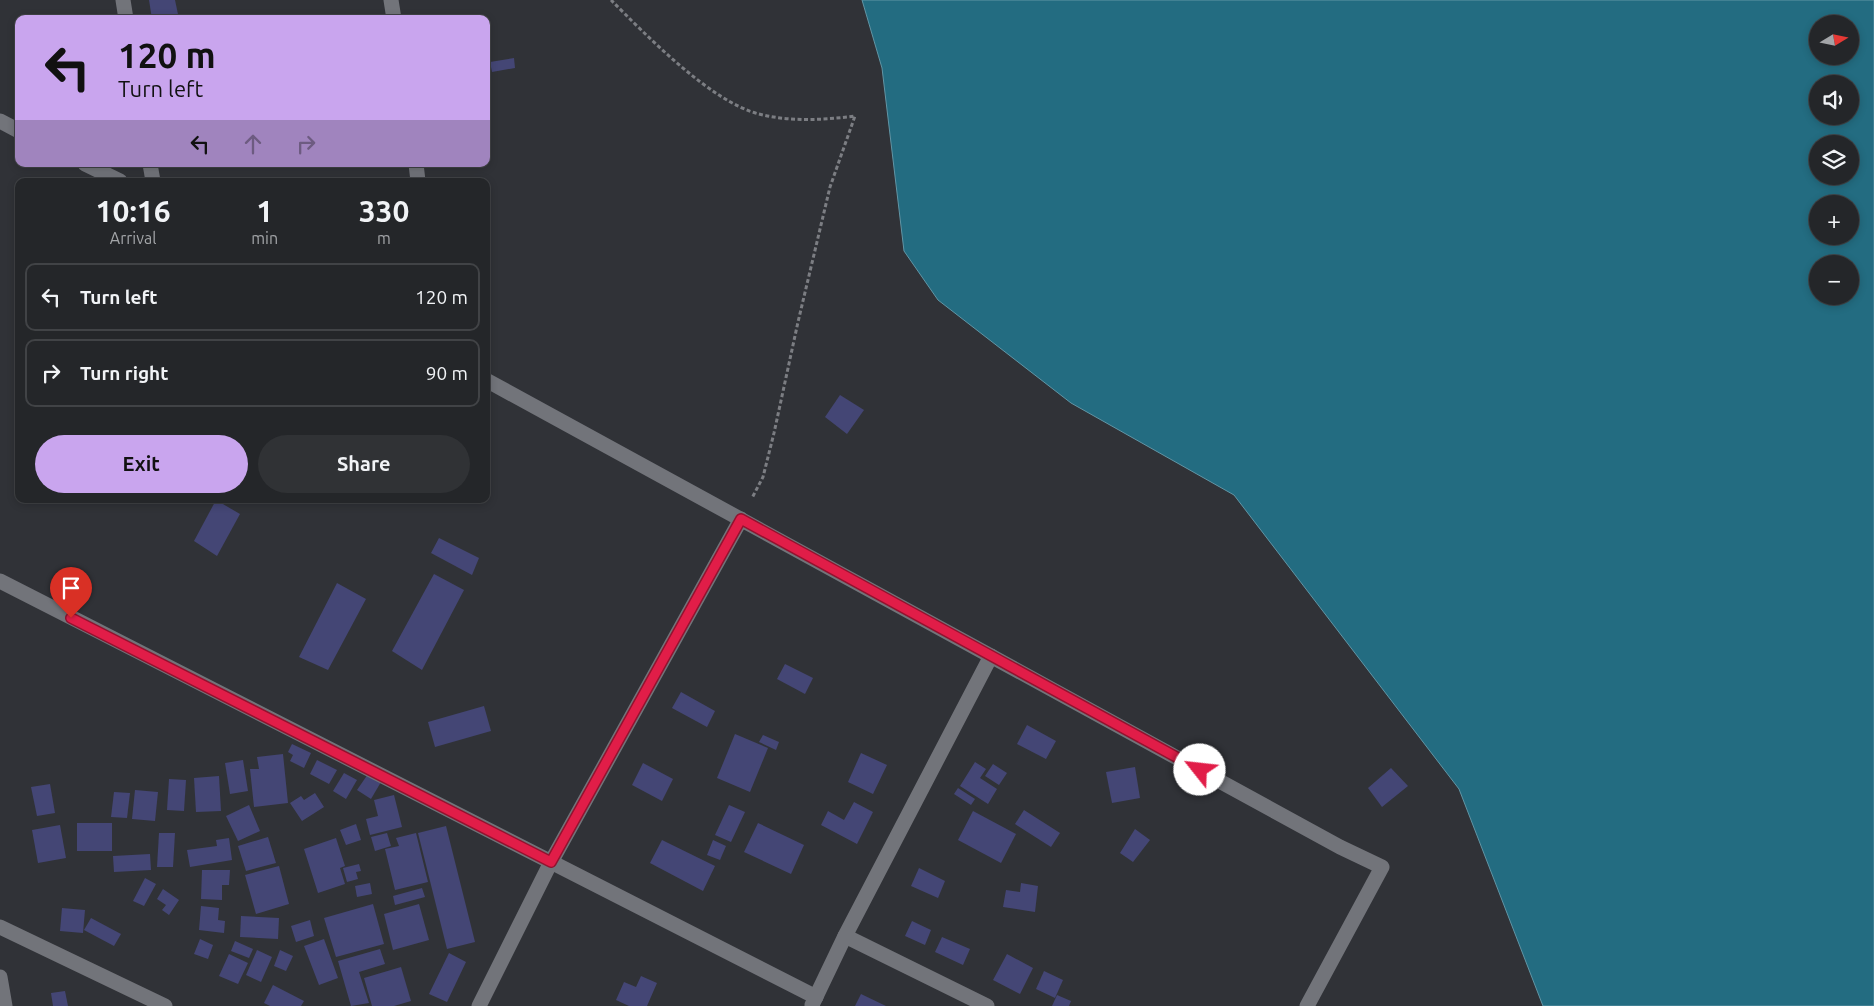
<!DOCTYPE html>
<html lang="en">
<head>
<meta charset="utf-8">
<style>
	body { margin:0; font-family:Ubuntu,sans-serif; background:#303235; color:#f1f3f6; height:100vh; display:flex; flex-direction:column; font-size:19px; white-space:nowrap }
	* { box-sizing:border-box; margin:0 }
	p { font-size:16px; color:#a3a5a8 }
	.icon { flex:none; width:28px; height:28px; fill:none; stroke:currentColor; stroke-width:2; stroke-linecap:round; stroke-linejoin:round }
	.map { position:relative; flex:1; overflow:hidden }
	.drawer { position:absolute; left:15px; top:178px; width:475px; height:325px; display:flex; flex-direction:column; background:#242629; border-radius:10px; box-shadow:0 2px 8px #0003,0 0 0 1px #414346 }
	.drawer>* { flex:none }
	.banner { position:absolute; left:15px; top:15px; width:475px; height:152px; border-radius:10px; box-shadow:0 2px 8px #0003,0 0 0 1px #414346; background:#c9a5ee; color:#111; overflow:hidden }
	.needle { width:32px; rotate:80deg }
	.controls { position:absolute; left:1809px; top:15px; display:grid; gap:10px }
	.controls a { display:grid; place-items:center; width:50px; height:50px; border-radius:50%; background:#242629; box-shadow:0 2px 8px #0003,0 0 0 1px #414346; font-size:25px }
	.pin { position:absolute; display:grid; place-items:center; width:42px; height:42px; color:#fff; margin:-51px -21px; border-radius:50% 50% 50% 0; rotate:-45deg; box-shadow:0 0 5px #0007 }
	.pin .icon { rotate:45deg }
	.me { position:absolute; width:55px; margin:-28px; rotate:299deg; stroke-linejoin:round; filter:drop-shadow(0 0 4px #0008) }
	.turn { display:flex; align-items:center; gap:18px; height:105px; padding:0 20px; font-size:22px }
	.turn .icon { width:65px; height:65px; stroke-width:2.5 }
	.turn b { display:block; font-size:35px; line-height:42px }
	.lanes { display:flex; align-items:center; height:48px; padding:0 20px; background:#0003; justify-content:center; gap:25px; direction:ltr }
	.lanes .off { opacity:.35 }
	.eta { display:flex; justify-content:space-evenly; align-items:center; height:85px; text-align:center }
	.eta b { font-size:30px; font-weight:700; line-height:35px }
	.action { display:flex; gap:10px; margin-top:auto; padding:10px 20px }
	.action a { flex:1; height:58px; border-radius:30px; background:#c9a5ee; color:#111; font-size:20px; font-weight:700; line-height:58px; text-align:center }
	.action a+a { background:#303235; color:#f1f3f6 }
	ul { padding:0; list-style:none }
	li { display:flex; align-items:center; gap:15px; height:68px; margin:0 10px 8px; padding:0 10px; border:2px solid #414346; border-radius:10px }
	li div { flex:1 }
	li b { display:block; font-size:19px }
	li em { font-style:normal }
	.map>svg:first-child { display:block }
	.water { fill:#236c81; stroke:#6195a5; fill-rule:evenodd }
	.building { fill:#444675 }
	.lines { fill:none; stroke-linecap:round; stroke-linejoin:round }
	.path { stroke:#7c7e83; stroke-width:3; stroke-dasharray:4 2.5; stroke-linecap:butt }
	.minor { stroke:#72747a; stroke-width:15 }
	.route-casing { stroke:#92132f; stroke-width:12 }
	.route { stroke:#e11d48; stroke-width:9 }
</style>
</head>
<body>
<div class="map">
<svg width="1874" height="1006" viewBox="0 0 1874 1006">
	<rect width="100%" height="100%" fill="#303237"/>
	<path class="water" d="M862,0h1012v1006h-331l-84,-217 -225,-294 -163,-92 -133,-103 -34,-49 -22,-183zM1818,24h32v32h-32zM1818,84h32v32h-32zM1818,144h32v32h-32zM1818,204h32v32h-32zM1818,264h32v32h-32z"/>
	<g class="building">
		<polygon points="149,0 175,0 179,19 152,19"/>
		<polygon points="514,58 515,68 492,72 490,62"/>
		<polygon points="840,395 864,410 847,434 825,417"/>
		<polygon points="216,500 240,514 217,556 194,541"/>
		<polygon points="439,538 479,558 472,575 431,553"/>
		<polygon points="434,574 464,590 422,670 392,651"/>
		<polygon points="337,583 366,599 328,670 299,657"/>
		<polygon points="785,664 813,678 805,694 777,679"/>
		<polygon points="681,692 715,711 707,727 672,708"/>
		<polygon points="484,706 491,731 435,747 428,722"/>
		<polygon points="1027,725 1056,741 1046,759 1017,744"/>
		<polygon points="735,734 768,748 750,792 717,778"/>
		<polygon points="763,735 779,742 776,750 759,742"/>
		<polygon points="292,744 311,753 304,768 290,761 293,755 288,752"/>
		<polygon points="861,753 887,765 873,794 848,782"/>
		<polygon points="283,754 288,803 254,807 250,769 259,769 257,757"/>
		<polygon points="243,760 248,791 230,794 225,763"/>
		<polygon points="317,760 337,770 329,784 310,774"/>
		<polygon points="975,762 986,769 980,778 997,789 988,804 960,786"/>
		<polygon points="643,763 673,779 662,801 632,785"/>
		<polygon points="993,764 1007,773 999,785 985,776"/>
		<polygon points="1135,767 1140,798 1112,803 1106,772"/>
		<polygon points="1391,768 1408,786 1382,807 1368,788"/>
		<polygon points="344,773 357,780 346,799 333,791"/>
		<polygon points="368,774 381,782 371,799 357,790"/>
		<polygon points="219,776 221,811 196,812 194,778"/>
		<polygon points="169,779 186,780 184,811 167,810"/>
		<polygon points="50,784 55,813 37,816 31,787"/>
		<polygon points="958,788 975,799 971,805 954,794"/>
		<polygon points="135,790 158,792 155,821 132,819"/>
		<polygon points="114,792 130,793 127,818 111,817"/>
		<polygon points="315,793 324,807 302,821 290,803 301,796 304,800"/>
		<polygon points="394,795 402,827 370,835 366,819 378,816 374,800"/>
		<polygon points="854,802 873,812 857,844 821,825 828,811 844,820"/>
		<polygon points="249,805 260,831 238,841 226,816"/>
		<polygon points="729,805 745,812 731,842 715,835"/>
		<polygon points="1024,810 1060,833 1051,847 1015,824"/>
		<polygon points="973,811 1016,834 1001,863 958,840"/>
		<rect x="77" y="823" width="35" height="28"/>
		<polygon points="758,823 804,845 791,874 744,852"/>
		<polygon points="356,824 361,840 346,845 340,830"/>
		<polygon points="60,825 66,858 38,863 32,830"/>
		<polygon points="446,826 475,942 447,949 418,833"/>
		<polygon points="1135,829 1150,840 1133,862 1120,853"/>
		<polygon points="159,833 175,833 173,867 157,867"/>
		<polygon points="387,833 391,846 375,851 371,837"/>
		<polygon points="416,833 428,882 395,890 385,849 399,846 396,838"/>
		<polygon points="268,837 276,863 246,871 238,846"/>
		<polygon points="229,838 232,860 190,867 187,850 217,846 216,840"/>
		<polygon points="336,838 345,866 340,868 345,884 318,893 304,849"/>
		<polygon points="662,840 715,866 703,891 650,863"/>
		<polygon points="713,840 726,846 720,860 707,855"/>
		<polygon points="150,854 151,870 114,872 113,856"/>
		<polygon points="359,864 361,871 356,872 358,879 347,882 343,868"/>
		<polygon points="279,866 289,904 256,914 245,875"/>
		<polygon points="919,868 945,881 938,898 911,886"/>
		<polygon points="202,870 230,870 229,885 222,885 222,900 201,899"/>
		<polygon points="145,878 156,884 144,906 133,901"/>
		<polygon points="370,883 372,894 357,897 355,886"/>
		<polygon points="1021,883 1038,886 1035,912 1003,907 1006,890 1020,892"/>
		<polygon points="422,888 425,897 395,905 393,896"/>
		<polygon points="163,889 179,900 169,915 162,910 166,905 157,899"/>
		<polygon points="373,904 384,944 336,957 324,918"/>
		<polygon points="419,904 429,940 393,950 384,914"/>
		<polygon points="201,906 219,908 218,920 225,921 224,933 199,930"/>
		<polygon points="62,908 85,910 83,933 60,931"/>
		<polygon points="241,916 279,918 278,939 240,937"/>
		<polygon points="91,918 121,934 114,946 84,930"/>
		<polygon points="310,920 314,936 296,942 291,926"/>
		<polygon points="912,921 931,930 925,945 905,936"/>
		<polygon points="942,937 970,949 963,965 935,952"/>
		<polygon points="200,939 213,945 208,959 194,954"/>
		<polygon points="324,939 338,978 319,985 304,946"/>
		<polygon points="235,941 253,949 249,958 231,951"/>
		<polygon points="380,949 385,964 359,972 369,1003 351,1006 338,961"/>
		<polygon points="257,950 272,957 261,982 246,975"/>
		<polygon points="280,950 293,956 286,971 274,966"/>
		<polygon points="449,953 466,962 447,1002 429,994"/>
		<polygon points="229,954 248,963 238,984 219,976"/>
		<polygon points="1007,954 1033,968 1020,994 993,980"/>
		<polygon points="401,967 411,1001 394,1006 372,1006 364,978"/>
		<polygon points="1044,971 1063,980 1055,998 1036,989"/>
		<polygon points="641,976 657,983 647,1006 629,1006 616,1000 624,982 636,987"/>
		<polygon points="273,985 304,1001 301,1006 270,1006 264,1003"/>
		<polygon points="65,991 68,1006 53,1006 51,993"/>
		<polygon points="861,994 886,1006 855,1006"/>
		<polygon points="1057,995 1071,1001 1069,1006 1052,1006"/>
	</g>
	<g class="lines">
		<path class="path" d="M611,0c35,35 100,102 148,114 32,8 64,6 96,2l-25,71 -32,135 -24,111 -11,44 -11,21"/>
		<g class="minor">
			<polyline points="123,0 126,19"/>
			<polyline points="391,0 394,19"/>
			<polyline points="0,121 19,131"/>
			<polyline points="85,164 120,181"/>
			<polyline points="150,164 153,181"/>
			<polyline points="416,164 418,181"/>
			<polyline points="486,380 1340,847 1382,867 1307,1006"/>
			<polyline points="0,581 816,997"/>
			<polyline points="0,927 165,1006"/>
			<polyline points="845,936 987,1006"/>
			<polyline points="0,977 5,1006"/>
			<polyline points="812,1005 845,936 991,656"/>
			<polyline points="479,1006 551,862 741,519"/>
		</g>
	</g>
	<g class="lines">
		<defs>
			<polyline id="route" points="71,618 551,862 741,519 1200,770"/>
		</defs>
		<use href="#route" class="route-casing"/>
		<use href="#route" class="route"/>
	</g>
</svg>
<div class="controls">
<a><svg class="needle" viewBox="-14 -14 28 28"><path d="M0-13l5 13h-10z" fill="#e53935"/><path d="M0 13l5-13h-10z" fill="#a3a5a8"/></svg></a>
<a><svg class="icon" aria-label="sound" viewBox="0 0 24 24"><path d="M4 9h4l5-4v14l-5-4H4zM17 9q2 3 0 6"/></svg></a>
<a><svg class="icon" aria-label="layers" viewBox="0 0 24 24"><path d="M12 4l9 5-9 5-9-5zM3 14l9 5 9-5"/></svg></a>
<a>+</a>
<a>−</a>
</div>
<div class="pin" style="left:71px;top:618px;background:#d93025"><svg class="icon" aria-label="arrive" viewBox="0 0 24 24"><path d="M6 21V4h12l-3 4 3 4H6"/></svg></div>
<svg class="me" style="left:1200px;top:770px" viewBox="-20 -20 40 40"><circle r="19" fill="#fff"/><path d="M0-13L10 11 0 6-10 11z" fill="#e11d48"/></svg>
<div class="banner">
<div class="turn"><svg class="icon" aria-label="left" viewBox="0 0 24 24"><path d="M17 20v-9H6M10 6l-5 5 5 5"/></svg><div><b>120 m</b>Turn left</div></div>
<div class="lanes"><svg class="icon" aria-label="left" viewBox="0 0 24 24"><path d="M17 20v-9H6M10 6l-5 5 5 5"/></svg><svg class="icon off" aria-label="ahead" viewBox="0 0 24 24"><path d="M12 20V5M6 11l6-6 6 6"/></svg><svg class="icon off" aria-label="right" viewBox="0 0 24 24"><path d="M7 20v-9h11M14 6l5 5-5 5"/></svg></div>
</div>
<section class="drawer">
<div class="eta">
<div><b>10:16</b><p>Arrival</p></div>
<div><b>1</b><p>min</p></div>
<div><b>330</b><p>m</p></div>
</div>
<ul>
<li><svg class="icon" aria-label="left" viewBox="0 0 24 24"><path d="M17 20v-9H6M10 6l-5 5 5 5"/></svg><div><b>Turn left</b></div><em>120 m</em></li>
<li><svg class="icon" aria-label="right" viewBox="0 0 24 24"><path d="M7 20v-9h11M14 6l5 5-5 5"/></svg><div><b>Turn right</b></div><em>90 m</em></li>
</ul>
<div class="action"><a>Exit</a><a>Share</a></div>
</section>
</div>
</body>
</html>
